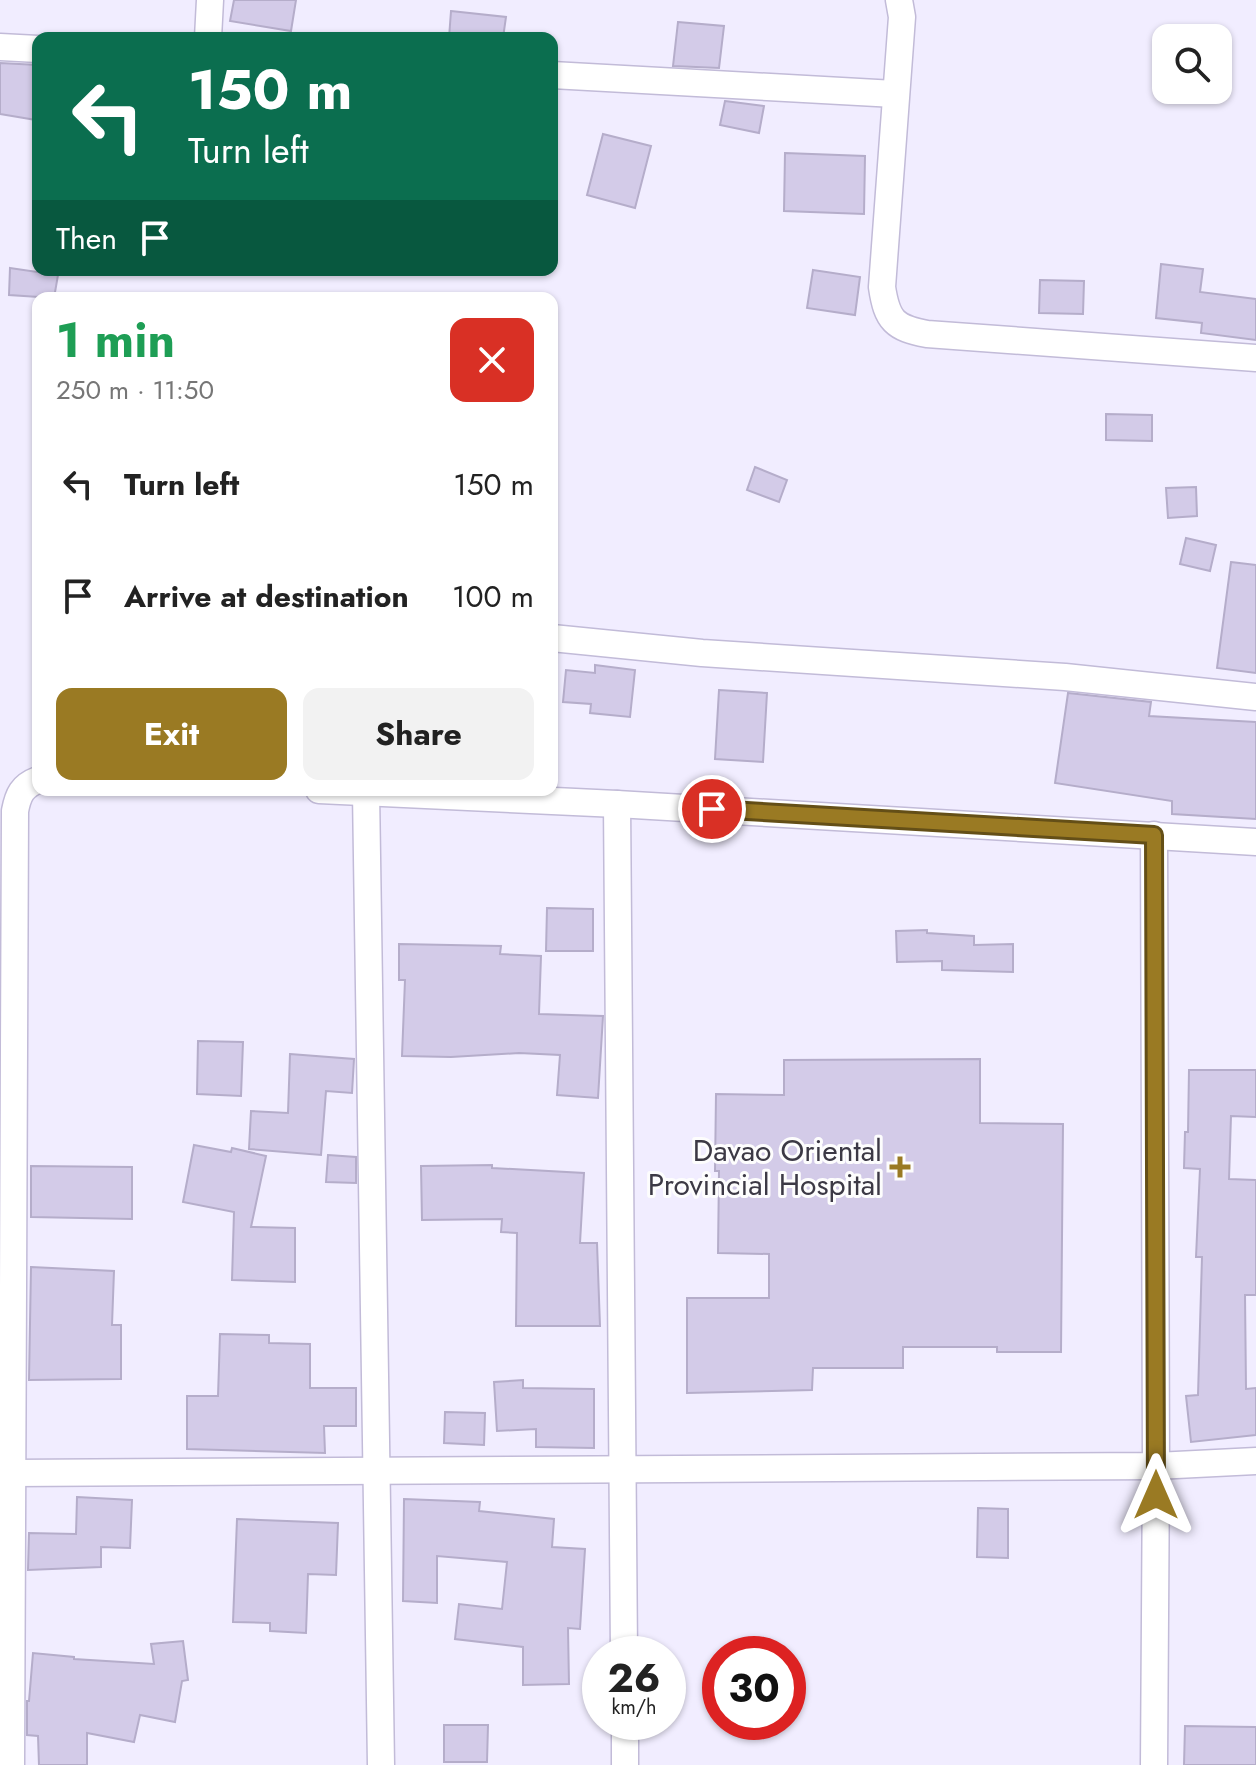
<!DOCTYPE html>
<html lang="en">
<head>
<meta charset="utf-8">
<style>
	body { margin:0; font-family:Jost,sans-serif; background:#f2f2f2; color:#222; height:100vh; display:flex; flex-direction:column; font-size:30px; white-space:nowrap }
	* { box-sizing:border-box; margin:0 }
	p { font-size:26px; color:#767676 }
	.icon { flex:none; width:44px; height:44px; fill:none; stroke:currentColor; stroke-width:2; stroke-linecap:round; stroke-linejoin:round }
	.map { position:relative; flex:1; overflow:hidden }
	.drawer { position:absolute; left:32px; top:292px; width:526px; height:504px; display:flex; flex-direction:column; background:#fff; border-radius:16px; box-shadow:0 2px 6px #0004 }
	.drawer>* { flex:none }
	.top-card { position:absolute; left:32px; top:32px; width:526px; height:244px; border-radius:16px; box-shadow:0 2px 6px #0004; background:#0b6e4f; color:#fff; overflow:hidden }
	.controls { position:absolute; left:1152px; top:24px; display:grid; gap:16px }
	.controls a { display:grid; place-items:center; width:80px; height:80px; border-radius:16px; background:#fff; box-shadow:0 2px 6px #0004; font-size:40px }
	.speed { position:absolute; left:582px; top:1636px; display:flex; gap:16px; font-size:40px; font-weight:700; text-align:center }
	.speed>* { display:grid; place-content:center; width:104px; height:104px; border-radius:50%; background:#fff; box-shadow:0 2px 6px #0004; line-height:1 }
	.speed small { font-size:20px; font-weight:400 }
	.speed .limit { border:12px solid #d22; background:#fff; color:#111 }
	.pin { position:absolute; display:grid; place-items:center; width:68px; height:68px; color:#fff; margin:-34px; border:4px solid #fff; border-radius:50%; box-shadow:0 2px 8px #0007 }
	.me { position:absolute; width:88px; margin:-44px; rotate:0deg; stroke-linejoin:round; filter:drop-shadow(0 0 6px #0008) }
	.turn { display:flex; align-items:center; gap:28px; height:168px; padding:0 24px; font-size:36px }
	.turn .icon { width:104px; height:104px; stroke-width:2.5 }
	.turn b { display:block; font-size:56px; line-height:68px }
	.then { display:flex; align-items:center; height:76px; padding:0 24px; background:#0003; gap:16px; font-size:30px }
	.round { display:grid; place-items:center; flex:none; width:84px; height:84px; border-radius:16px; background:#f2f2f2 }
	.head { display:flex; align-items:center; justify-content:space-between; height:136px; padding:0 24px }
	h1 { font-size:48px; font-weight:700; line-height:60px; color:#1e9e55 }
	.cta { display:flex; gap:16px; margin-top:auto; padding:16px 24px }
	.cta a { flex:1; height:92px; border-radius:16px; background:#9a7a23; color:#fff; font-size:32px; font-weight:700; line-height:92px; text-align:center }
	.cta a+a { background:#f2f2f2; color:#222 }
	ul { padding:0; list-style:none }
	li { display:flex; align-items:center; gap:24px; height:112px; padding:0 24px }
	li div { flex:1 }
	li b { display:block; font-size:30px }
	li em { font-style:normal }
	.map>svg:first-child { display:block }
	.building { fill:#d3cbe8; stroke:#b5adca; stroke-width:2 }
	.lines { fill:none; stroke-linecap:round; stroke-linejoin:round }
	.street-casing { stroke:#c2bbd8; stroke-width:29 }
	.street { stroke:#fff; stroke-width:26 }
	.route-casing { stroke:#644f17; stroke-width:20 }
	.route { stroke:#9a7a23; stroke-width:14 }
	.poi-dot { fill:#9a7a23; stroke:#fdfdfd; stroke-width:3 }
	.labels { text-anchor:middle; dominant-baseline:central; stroke-width:6; stroke-linejoin:round; paint-order:stroke }
	.poi-label { font-size:30px; fill:#3c3945; stroke:#fdfdfd; text-anchor:end }
</style>
</head>
<body>
<div class="map">
<svg width="1256" height="1765" viewBox="0 0 1256 1765">
	<rect width="100%" height="100%" fill="#f1edff"/>
	<g class="building">
		<polygon points="234,0 296,0 291,31 230,21"/>
		<polygon points="451,11 506,17 503,38 449,38"/>
		<polygon points="678,22 724,26 719,68 673,66"/>
		<polygon points="0,63 38,65 36,120 0,114"/>
		<polygon points="725,101 764,106 759,133 720,125"/>
		<polygon points="603,134 651,146 635,208 587,195"/>
		<polygon points="785,153 865,156 864,214 784,211"/>
		<polygon points="1161,264 1203,269 1200,292 1256,299 1256,340 1201,333 1202,323 1156,318"/>
		<polygon points="10,268 58,275 54,298 9,295"/>
		<polygon points="813,270 860,277 855,315 807,308"/>
		<polygon points="1040,280 1084,281 1083,314 1039,313"/>
		<polygon points="1106,414 1152,415 1152,441 1106,440"/>
		<polygon points="755,467 787,480 779,502 747,490"/>
		<polygon points="1196,487 1197,516 1168,518 1166,488"/>
		<polygon points="1186,538 1216,545 1210,571 1180,564"/>
		<polygon points="1231,562 1256,565 1256,673 1217,668"/>
		<polygon points="595,665 635,670 630,717 590,713 591,704 563,702 566,670 595,673"/>
		<polygon points="719,690 767,693 763,762 715,759"/>
		<polygon points="1068,693 1151,702 1149,716 1256,722 1256,819 1172,814 1172,801 1055,783"/>
		<polygon points="547,908 593,909 593,951 546,951"/>
		<polygon points="927,930 927,933 974,936 974,945 1013,944 1013,972 942,970 942,961 897,962 896,931"/>
		<polygon points="399,944 501,946 500,954 541,956 539,1014 603,1016 598,1098 557,1095 560,1055 519,1053 451,1057 402,1056 405,980 399,980"/>
		<polygon points="198,1041 243,1042 241,1096 197,1094"/>
		<polygon points="290,1054 354,1059 352,1093 326,1091 321,1155 249,1149 251,1111 288,1113"/>
		<polygon points="980,1059 980,1123 1063,1124 1061,1352 997,1352 997,1347 903,1347 903,1368 813,1368 812,1390 687,1393 687,1298 769,1298 769,1254 718,1253 719,1171 715,1171 716,1094 784,1095 784,1060"/>
		<polygon points="1189,1070 1256,1070 1256,1117 1231,1116 1229,1179 1256,1180 1256,1295 1245,1295 1246,1389 1256,1388 1256,1435 1191,1442 1186,1396 1198,1395 1202,1257 1196,1257 1200,1169 1184,1168 1185,1132 1188,1132"/>
		<polygon points="194,1145 231,1152 232,1148 266,1156 251,1227 295,1228 295,1282 232,1280 234,1212 183,1202"/>
		<polygon points="328,1155 356,1157 356,1183 326,1182"/>
		<polygon points="492,1165 492,1168 584,1173 580,1243 597,1243 600,1326 516,1326 517,1233 501,1232 502,1219 422,1220 421,1166"/>
		<polygon points="31,1166 132,1167 132,1219 31,1217"/>
		<polygon points="31,1267 114,1271 112,1325 121,1325 121,1379 29,1380"/>
		<polygon points="220,1334 269,1335 269,1343 310,1344 310,1388 356,1388 356,1426 324,1426 325,1453 187,1449 187,1396 218,1396"/>
		<polygon points="523,1380 523,1388 594,1389 594,1448 536,1447 536,1429 497,1431 494,1382"/>
		<polygon points="445,1412 485,1413 484,1445 444,1443"/>
		<polygon points="77,1497 132,1500 130,1548 101,1547 101,1567 28,1570 29,1533 76,1534"/>
		<polygon points="404,1499 480,1502 479,1511 554,1519 552,1547 585,1549 580,1629 568,1628 569,1684 523,1685 523,1647 455,1639 459,1604 502,1609 507,1562 437,1556 437,1603 403,1601"/>
		<polygon points="978,1508 1008,1509 1008,1558 977,1557"/>
		<polygon points="237,1519 338,1523 336,1575 308,1574 306,1633 270,1631 270,1623 233,1622"/>
		<polygon points="183,1641 188,1680 182,1681 175,1722 140,1715 134,1742 87,1733 87,1765 39,1765 38,1736 27,1735 27,1701 29,1701 33,1653 74,1657 74,1659 154,1664 151,1644"/>
		<polygon points="444,1725 488,1725 487,1762 444,1762"/>
		<polygon points="1185,1726 1256,1727 1256,1765 1184,1765"/>
	</g>
	<g class="lines">
		<defs>
			<g id="street">
				<path d="M899,0l3,17 -20,270c5,34 13,41 45,47l329,24"/>
				<polyline points="208,38 210,0"/>
				<polyline points="0,47 38,49"/>
				<polyline points="552,75 895,94"/>
				<polyline points="552,638 702,653 1065,677 1256,697"/>
				<polyline points="319,790 617,804 1256,842"/>
				<polyline points="366,792 381,1765"/>
				<polyline points="617,804 624,1654"/>
				<polyline points="1154,835 1156,1466 1154,1765"/>
				<polyline points="12,1473 1156,1466 1256,1461"/>
				<polyline points="625,1722 625,1765"/>
				<path d="M11,1765l4,-954c3,-16 7,-25 23,-31"/>
			</g>
		</defs>
		<use href="#street" class="street-casing"/>
		<use href="#street" class="street"/>
	</g>
	<g class="lines">
		<defs>
			<polyline id="route" points="712,809 1154,835 1156,1495"/>
		</defs>
		<use href="#route" class="route-casing"/>
		<use href="#route" class="route"/>
	</g>
	<path class="poi-dot" d="M896 1155h8v8h8v8h-8v8h-8v-8h-8v-8h8z"/>
	<g class="labels">
		<g class="poi-label">
			<text x="882" y="1150">Davao Oriental<tspan x="882" dy="34">Provincial Hospital</tspan></text>
		</g>
	</g>
</svg>
<div class="controls">
<a><svg class="icon" aria-label="search" viewBox="0 0 24 24"><circle cx="10" cy="10" r="6"/><path d="M15 15l6 6"/></svg></a>
</div>
<div class="speed"><div>26<small>km/h</small></div><div class="limit">30</div></div>
<div class="pin" style="left:712px;top:809px;background:#d93025"><svg class="icon" aria-label="arrive" viewBox="0 0 24 24"><path d="M6 21V4h12l-3 4 3 4H6"/></svg></div>
<svg class="me" style="left:1156px;top:1495px" viewBox="-20 -20 40 40"><path d="M0-17L14 15 0 8-14 15z" fill="#9a7a23" stroke="#fff" stroke-width="4"/></svg>
<div class="top-card">
<div class="turn"><svg class="icon" aria-label="left" viewBox="0 0 24 24"><path d="M17 20v-9H6M10 6l-5 5 5 5"/></svg><div><b>150 m</b>Turn left</div></div>
<div class="then">Then<svg class="icon" aria-label="arrive" viewBox="0 0 24 24"><path d="M6 21V4h12l-3 4 3 4H6"/></svg></div>
</div>
<section class="drawer">
<div class="head"><div><h1>1 min</h1><p>250 m · 11:50</p></div><a class="round" style="background:#d93025;color:#fff"><svg class="icon" aria-label="close" viewBox="0 0 24 24"><path d="M6 6l12 12M18 6L6 18"/></svg></a></div>
<ul>
<li><svg class="icon" aria-label="left" viewBox="0 0 24 24"><path d="M17 20v-9H6M10 6l-5 5 5 5"/></svg><div><b>Turn left</b></div><em>150 m</em></li>
<li><svg class="icon" aria-label="arrive" viewBox="0 0 24 24"><path d="M6 21V4h12l-3 4 3 4H6"/></svg><div><b>Arrive at destination</b></div><em>100 m</em></li>
</ul>
<div class="cta"><a>Exit</a><a>Share</a></div>
</section>
</div>
</body>
</html>
